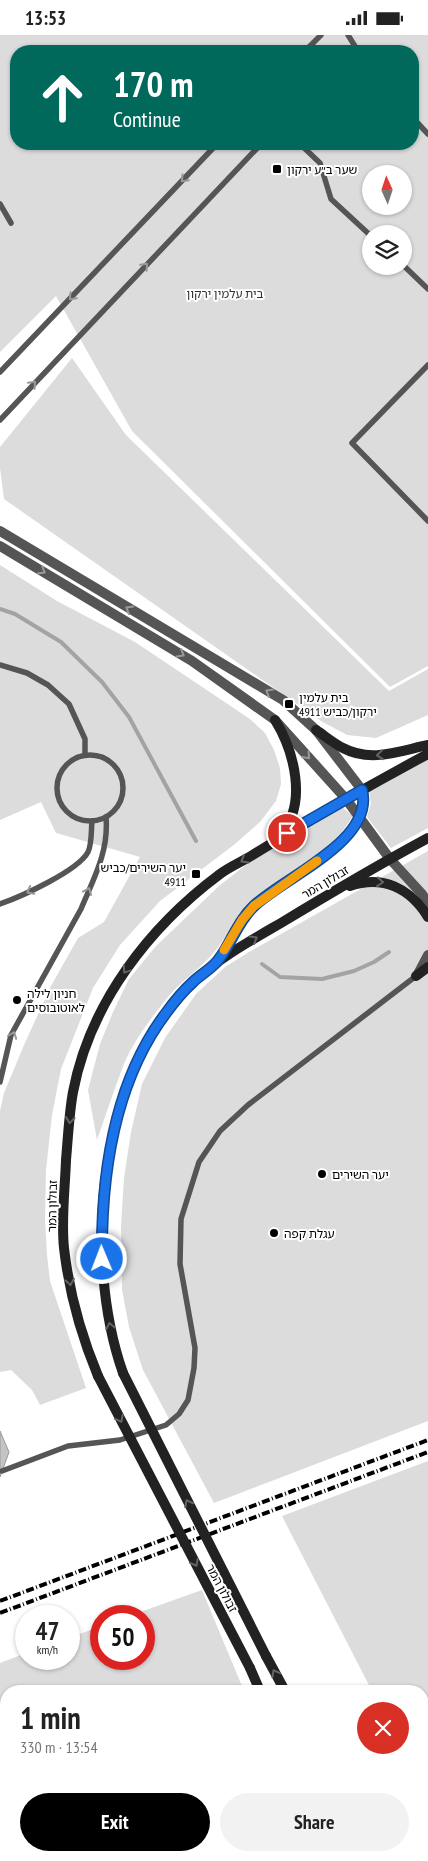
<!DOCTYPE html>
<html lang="en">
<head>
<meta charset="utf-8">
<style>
	body { margin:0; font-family:"PT Sans Narrow","Noto Sans Hebrew",sans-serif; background:#f2f2f2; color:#222; height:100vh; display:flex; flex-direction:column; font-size:19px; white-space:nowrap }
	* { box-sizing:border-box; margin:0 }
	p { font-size:16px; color:#767676 }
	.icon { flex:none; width:28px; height:28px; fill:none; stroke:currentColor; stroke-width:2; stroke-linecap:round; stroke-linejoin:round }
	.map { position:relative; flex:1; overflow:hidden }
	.details { position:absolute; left:0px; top:1650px; width:429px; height:176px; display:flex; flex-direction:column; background:#fff; border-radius:20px 20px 0 0; box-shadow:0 1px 4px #0004 }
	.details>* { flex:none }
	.top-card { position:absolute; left:10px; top:10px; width:409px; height:105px; border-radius:20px; box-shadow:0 1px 4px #0004; background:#00695c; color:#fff; overflow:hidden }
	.needle { width:32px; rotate:357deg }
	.tools { position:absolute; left:362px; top:130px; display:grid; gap:10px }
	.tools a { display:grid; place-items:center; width:50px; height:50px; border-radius:50%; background:#fff; box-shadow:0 1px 4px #0004; font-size:25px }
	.speed { position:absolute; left:15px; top:1570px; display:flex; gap:10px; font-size:25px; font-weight:700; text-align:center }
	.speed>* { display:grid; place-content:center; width:65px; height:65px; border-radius:50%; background:#fff; box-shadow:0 1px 4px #0004; line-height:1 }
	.speed small { font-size:12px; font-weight:400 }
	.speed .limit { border:8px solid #d22; background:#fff; color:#111 }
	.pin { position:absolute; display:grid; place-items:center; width:42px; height:42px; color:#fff; margin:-21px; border:2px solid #fff; border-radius:50%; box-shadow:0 1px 5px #0007 }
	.me { position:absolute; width:55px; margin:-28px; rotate:359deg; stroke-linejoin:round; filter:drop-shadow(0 0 4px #0008) }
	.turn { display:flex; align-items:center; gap:18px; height:105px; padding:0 20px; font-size:22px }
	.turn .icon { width:65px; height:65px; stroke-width:2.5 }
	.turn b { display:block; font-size:35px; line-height:42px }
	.round { display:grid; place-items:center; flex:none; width:52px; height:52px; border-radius:26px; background:#f2f2f2 }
	.summary { display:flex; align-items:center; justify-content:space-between; height:85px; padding:0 20px }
	h1 { font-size:30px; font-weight:600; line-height:38px }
	.primary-button { display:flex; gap:10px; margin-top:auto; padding:10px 20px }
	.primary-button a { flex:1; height:58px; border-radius:30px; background:#000; color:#fff; font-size:20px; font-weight:600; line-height:58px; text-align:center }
	.primary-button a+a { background:#f2f2f2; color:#222 }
	.status { display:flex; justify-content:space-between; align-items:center; height:35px; padding:0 25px; background:#fff; direction:ltr }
	.status svg { height:14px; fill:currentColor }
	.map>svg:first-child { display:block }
	.green { fill:#dcdcdc; fill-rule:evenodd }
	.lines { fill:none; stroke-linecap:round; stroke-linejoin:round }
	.stream { stroke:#a3a3a3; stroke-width:4 }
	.building { fill:#c4c4c4; stroke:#999 }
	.service { stroke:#555; stroke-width:5.5 }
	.minor { stroke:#555; stroke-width:10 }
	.secondary { stroke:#222; stroke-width:10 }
	.rail { stroke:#000; stroke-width:4; stroke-dasharray:8 2.5 1 2.5; stroke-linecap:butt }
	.secondary-bridge { stroke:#222; stroke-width:10 }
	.oneway { stroke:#999 }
	.oneway2 { stroke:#646464 }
	.route-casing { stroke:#114b97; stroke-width:12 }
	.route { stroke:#1a73e8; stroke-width:9 }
	.slow { stroke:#f59e0b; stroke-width:9 }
	.poi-dot { fill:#000; stroke:#fff; stroke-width:2 }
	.labels { text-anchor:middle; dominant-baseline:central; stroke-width:4; stroke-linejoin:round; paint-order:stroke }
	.poi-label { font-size:12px; fill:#000; stroke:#fff; text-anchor:start }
	.park-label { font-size:12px; fill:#333; stroke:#fff }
	.street-label { font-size:12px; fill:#000; stroke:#fff }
</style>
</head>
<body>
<div class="status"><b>13:53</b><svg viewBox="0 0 49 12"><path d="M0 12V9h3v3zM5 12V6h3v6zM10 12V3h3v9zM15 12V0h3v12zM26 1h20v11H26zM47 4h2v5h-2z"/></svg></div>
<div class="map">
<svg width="428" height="1826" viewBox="0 0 428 1826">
	<rect width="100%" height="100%" fill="#fff"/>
	<g class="green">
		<path d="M0,0h428v631l-38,21 -258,-256 -76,-135 -56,56zM16,16h396v93h-396zM371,139h33v32h-33zM371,199h33v32h-33z"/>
		<polygon points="72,323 126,400 389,656 428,634 428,680 376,703 347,700 321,686 4,464 0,433 0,412"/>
		<polygon points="0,530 57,566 135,607 250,684 265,698 274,715 280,733 281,749 276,766 260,787 235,809 160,866 120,910 93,953 61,1034 52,1080 46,1135 45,1185 47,1220 50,1246 86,1353 40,1370 32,1355 11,1335 0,1337 0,1076 4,1058 24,1010 51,951 78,903 104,887 140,822 56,798 41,767 0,785"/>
		<polygon points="428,725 428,793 391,813 367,782 371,768 369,756"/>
		<path d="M342,772l11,9 -15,22 -11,10 -71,49c-19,17 -29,41 -46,60 -13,14 -30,25 -42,40 -16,20 -34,43 -44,67 -10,25 -18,51 -27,76l-9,-50 12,-46 13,-32 16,-33 27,-33 63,-60 32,-25z"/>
		<polygon points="428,816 428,1386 214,1468 143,1335 129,1292 122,1255 121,1191 124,1143 131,1097 142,1049 165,1003 196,959 225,932 249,917"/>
		<polygon points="428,1426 428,1764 423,1754 422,1656 372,1656 282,1481"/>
		<polygon points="202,1555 244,1656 6,1656 6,1710 0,1709 0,1628 26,1618 26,1624 69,1624 69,1603 101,1591 101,1624 144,1624 144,1581 129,1581"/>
		<polygon points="0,1728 6,1729 6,1820 83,1820 82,1826 0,1826"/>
		<polygon points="105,1820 313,1820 316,1826 104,1826"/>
	</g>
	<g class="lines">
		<g class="stream">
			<polyline points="0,574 15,579 61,607 102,647 129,682 196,806"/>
			<polyline points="262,929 280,942 322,944 354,936 374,927 389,917"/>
		</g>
	</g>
	<polygon class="building" points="0,1396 9,1417 0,1442"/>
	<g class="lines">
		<g class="service">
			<polyline points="348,0 358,16"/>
			<polyline points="305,16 321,0"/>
			<polyline points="412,82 428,99"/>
			<polyline points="300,109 320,128 331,164 371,201"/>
			<polyline points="0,169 11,188"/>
			<polyline points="404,231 428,254"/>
			<polyline points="428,330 352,408 428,486"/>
			<polyline points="0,337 217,109"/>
			<polyline points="0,385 261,109"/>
			<polyline points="0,630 27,638 48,650 69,669 85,704 85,720"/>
			<circle cx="90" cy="753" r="33"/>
			<path d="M0,869c20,-7 78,-33 88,-52 4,-8 3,-21 4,-31"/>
			<path d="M0,1047l11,-47 70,-126c13,-31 28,-58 25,-92"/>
			<polyline points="2,1436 68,1411 120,1405 166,1390 179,1379 188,1365 194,1333 195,1313 180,1229 181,1184 199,1127 220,1096 248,1070 416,941"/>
		</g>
		<g class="minor">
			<path d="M0,496l283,169 33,30 46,60c13,51 -79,87 -109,116 -15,15 -24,36 -35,55"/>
			<polyline points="0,511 192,626 275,685 346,764 390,824 422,859 428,869"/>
			<polyline points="418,939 428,920"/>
		</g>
		<g class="secondary">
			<path d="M275,685c19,31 33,83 6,114"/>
			<path d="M316,695c9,6 17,13 27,18 28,15 56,3 85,-3"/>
			<path d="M350,851c33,-11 60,2 78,31"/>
			<polyline points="416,941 428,932"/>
			<path d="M123,1338c-41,-117 -25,-302 70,-391 26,-24 57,-41 88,-59 48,-29 97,-58 147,-85"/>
			<path d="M98,1341c-17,-41 -29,-84 -34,-128 -3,-29 1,-59 2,-88 2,-22 3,-46 7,-68 17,-89 76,-165 147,-218 9,-7 21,-12 31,-18 58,-36 117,-70 177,-102"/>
			<polyline points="266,1621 285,1656"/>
			<polyline points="250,1633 260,1656"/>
			<polyline points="336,1820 339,1826"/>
			<polyline points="370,1820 373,1826"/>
		</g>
		<g class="rail">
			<polyline points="0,1566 428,1405"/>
			<polyline points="0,1578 428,1417"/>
		</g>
		<g class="secondary-bridge">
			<polyline points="123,1338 266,1621"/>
			<polyline points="98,1341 250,1633"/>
		</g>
	</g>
	<defs><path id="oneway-chevron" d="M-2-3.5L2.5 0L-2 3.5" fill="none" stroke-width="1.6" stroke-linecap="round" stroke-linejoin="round" transform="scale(1.25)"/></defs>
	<g class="oneway">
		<use href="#oneway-chevron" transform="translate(184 144) rotate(134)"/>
		<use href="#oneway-chevron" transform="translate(145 231) rotate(-47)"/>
		<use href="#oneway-chevron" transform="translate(72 262) rotate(134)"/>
		<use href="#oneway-chevron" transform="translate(33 349) rotate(-47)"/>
		<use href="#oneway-chevron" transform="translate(42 536) rotate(31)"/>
		<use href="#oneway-chevron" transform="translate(129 574) rotate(-149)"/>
		<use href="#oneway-chevron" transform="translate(181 619) rotate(31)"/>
		<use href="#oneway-chevron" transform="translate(269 657) rotate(-150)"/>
		<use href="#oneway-chevron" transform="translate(307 721) rotate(48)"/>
		<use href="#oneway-chevron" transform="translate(30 856) rotate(152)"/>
		<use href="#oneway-chevron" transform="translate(88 856) rotate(-67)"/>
		<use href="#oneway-chevron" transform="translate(13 1000) rotate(-69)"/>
	</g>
	<g class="oneway2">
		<use href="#oneway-chevron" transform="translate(380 720) rotate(174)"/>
		<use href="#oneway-chevron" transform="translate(244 825) rotate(149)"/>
		<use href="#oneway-chevron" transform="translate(380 847) rotate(5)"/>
		<use href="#oneway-chevron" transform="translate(254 904) rotate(-31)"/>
		<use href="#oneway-chevron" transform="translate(126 935) rotate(124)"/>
		<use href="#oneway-chevron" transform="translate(70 1085) rotate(96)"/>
		<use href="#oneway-chevron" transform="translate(70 1247) rotate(81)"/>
		<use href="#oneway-chevron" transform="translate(110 1291) rotate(-102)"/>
		<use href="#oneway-chevron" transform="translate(120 1384) rotate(62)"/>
		<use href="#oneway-chevron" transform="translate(188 1468) rotate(-117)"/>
		<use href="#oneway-chevron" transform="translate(195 1528) rotate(62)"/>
		<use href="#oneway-chevron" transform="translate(275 1638) rotate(-118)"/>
	</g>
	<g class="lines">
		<defs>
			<path id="route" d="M102,1224c-1,-84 12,-177 64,-246 8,-11 17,-22 27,-31 8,-8 20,-14 26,-23 13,-17 19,-38 35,-53 30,-29 121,-65 108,-116l-75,43"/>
		</defs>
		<use href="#route" class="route-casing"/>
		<use href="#route" class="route"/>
		<polyline class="slow" points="224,915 242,885 254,871 317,826"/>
	</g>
	<g class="poi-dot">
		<rect x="272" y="129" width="10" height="10" rx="2.5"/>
		<rect x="284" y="664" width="10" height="10" rx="2.5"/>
		<rect x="191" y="834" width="10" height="10" rx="2.5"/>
		<circle cx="17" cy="965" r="5"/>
		<circle cx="322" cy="1139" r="5"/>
		<circle cx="274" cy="1198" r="5"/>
	</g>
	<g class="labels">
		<g class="poi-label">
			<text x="287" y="134">שער ב״ע ירקון</text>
			<text x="299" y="662">בית עלמין<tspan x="299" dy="14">ירקון/כביש 4911</tspan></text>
			<text x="186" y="832" text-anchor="end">יער השירים/כביש<tspan x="186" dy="14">4911</tspan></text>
			<text x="27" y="958">חניון לילה<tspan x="27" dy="14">לאוטובוסים</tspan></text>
			<text x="332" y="1139">יער השירים</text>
			<text x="284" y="1198">עגלת קפה</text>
		</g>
		<g class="park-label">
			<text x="225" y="258">בית עלמין ירקון</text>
		</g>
		<g class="street-label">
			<text transform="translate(325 847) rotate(-31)">זבולון המר</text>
			<text transform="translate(52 1171) rotate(-89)">זבולון המר</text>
			<text transform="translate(222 1553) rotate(62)">זבולון המר</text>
		</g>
	</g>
</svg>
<div class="tools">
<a><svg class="needle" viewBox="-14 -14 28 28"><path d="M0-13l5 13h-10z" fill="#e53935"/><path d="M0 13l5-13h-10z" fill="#767676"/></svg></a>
<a><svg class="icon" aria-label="layers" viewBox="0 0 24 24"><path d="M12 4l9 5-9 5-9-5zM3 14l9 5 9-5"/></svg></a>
</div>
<div class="speed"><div>47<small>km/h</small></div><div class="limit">50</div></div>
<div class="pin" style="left:287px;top:798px;background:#d93025"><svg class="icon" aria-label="arrive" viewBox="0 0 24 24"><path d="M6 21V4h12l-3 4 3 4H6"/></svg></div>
<svg class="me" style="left:102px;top:1224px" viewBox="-20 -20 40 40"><circle r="17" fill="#1a73e8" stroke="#fff" stroke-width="3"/><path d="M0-11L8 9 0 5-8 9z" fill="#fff"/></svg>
<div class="top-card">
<div class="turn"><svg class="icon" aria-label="ahead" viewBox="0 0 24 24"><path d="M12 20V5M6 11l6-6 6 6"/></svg><div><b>170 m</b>Continue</div></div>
</div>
<section class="details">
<div class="summary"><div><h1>1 min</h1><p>330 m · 13:54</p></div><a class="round" style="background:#d93025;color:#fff"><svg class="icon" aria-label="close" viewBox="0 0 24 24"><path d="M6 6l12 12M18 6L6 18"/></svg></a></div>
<div class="primary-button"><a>Exit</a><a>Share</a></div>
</section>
</div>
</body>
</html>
